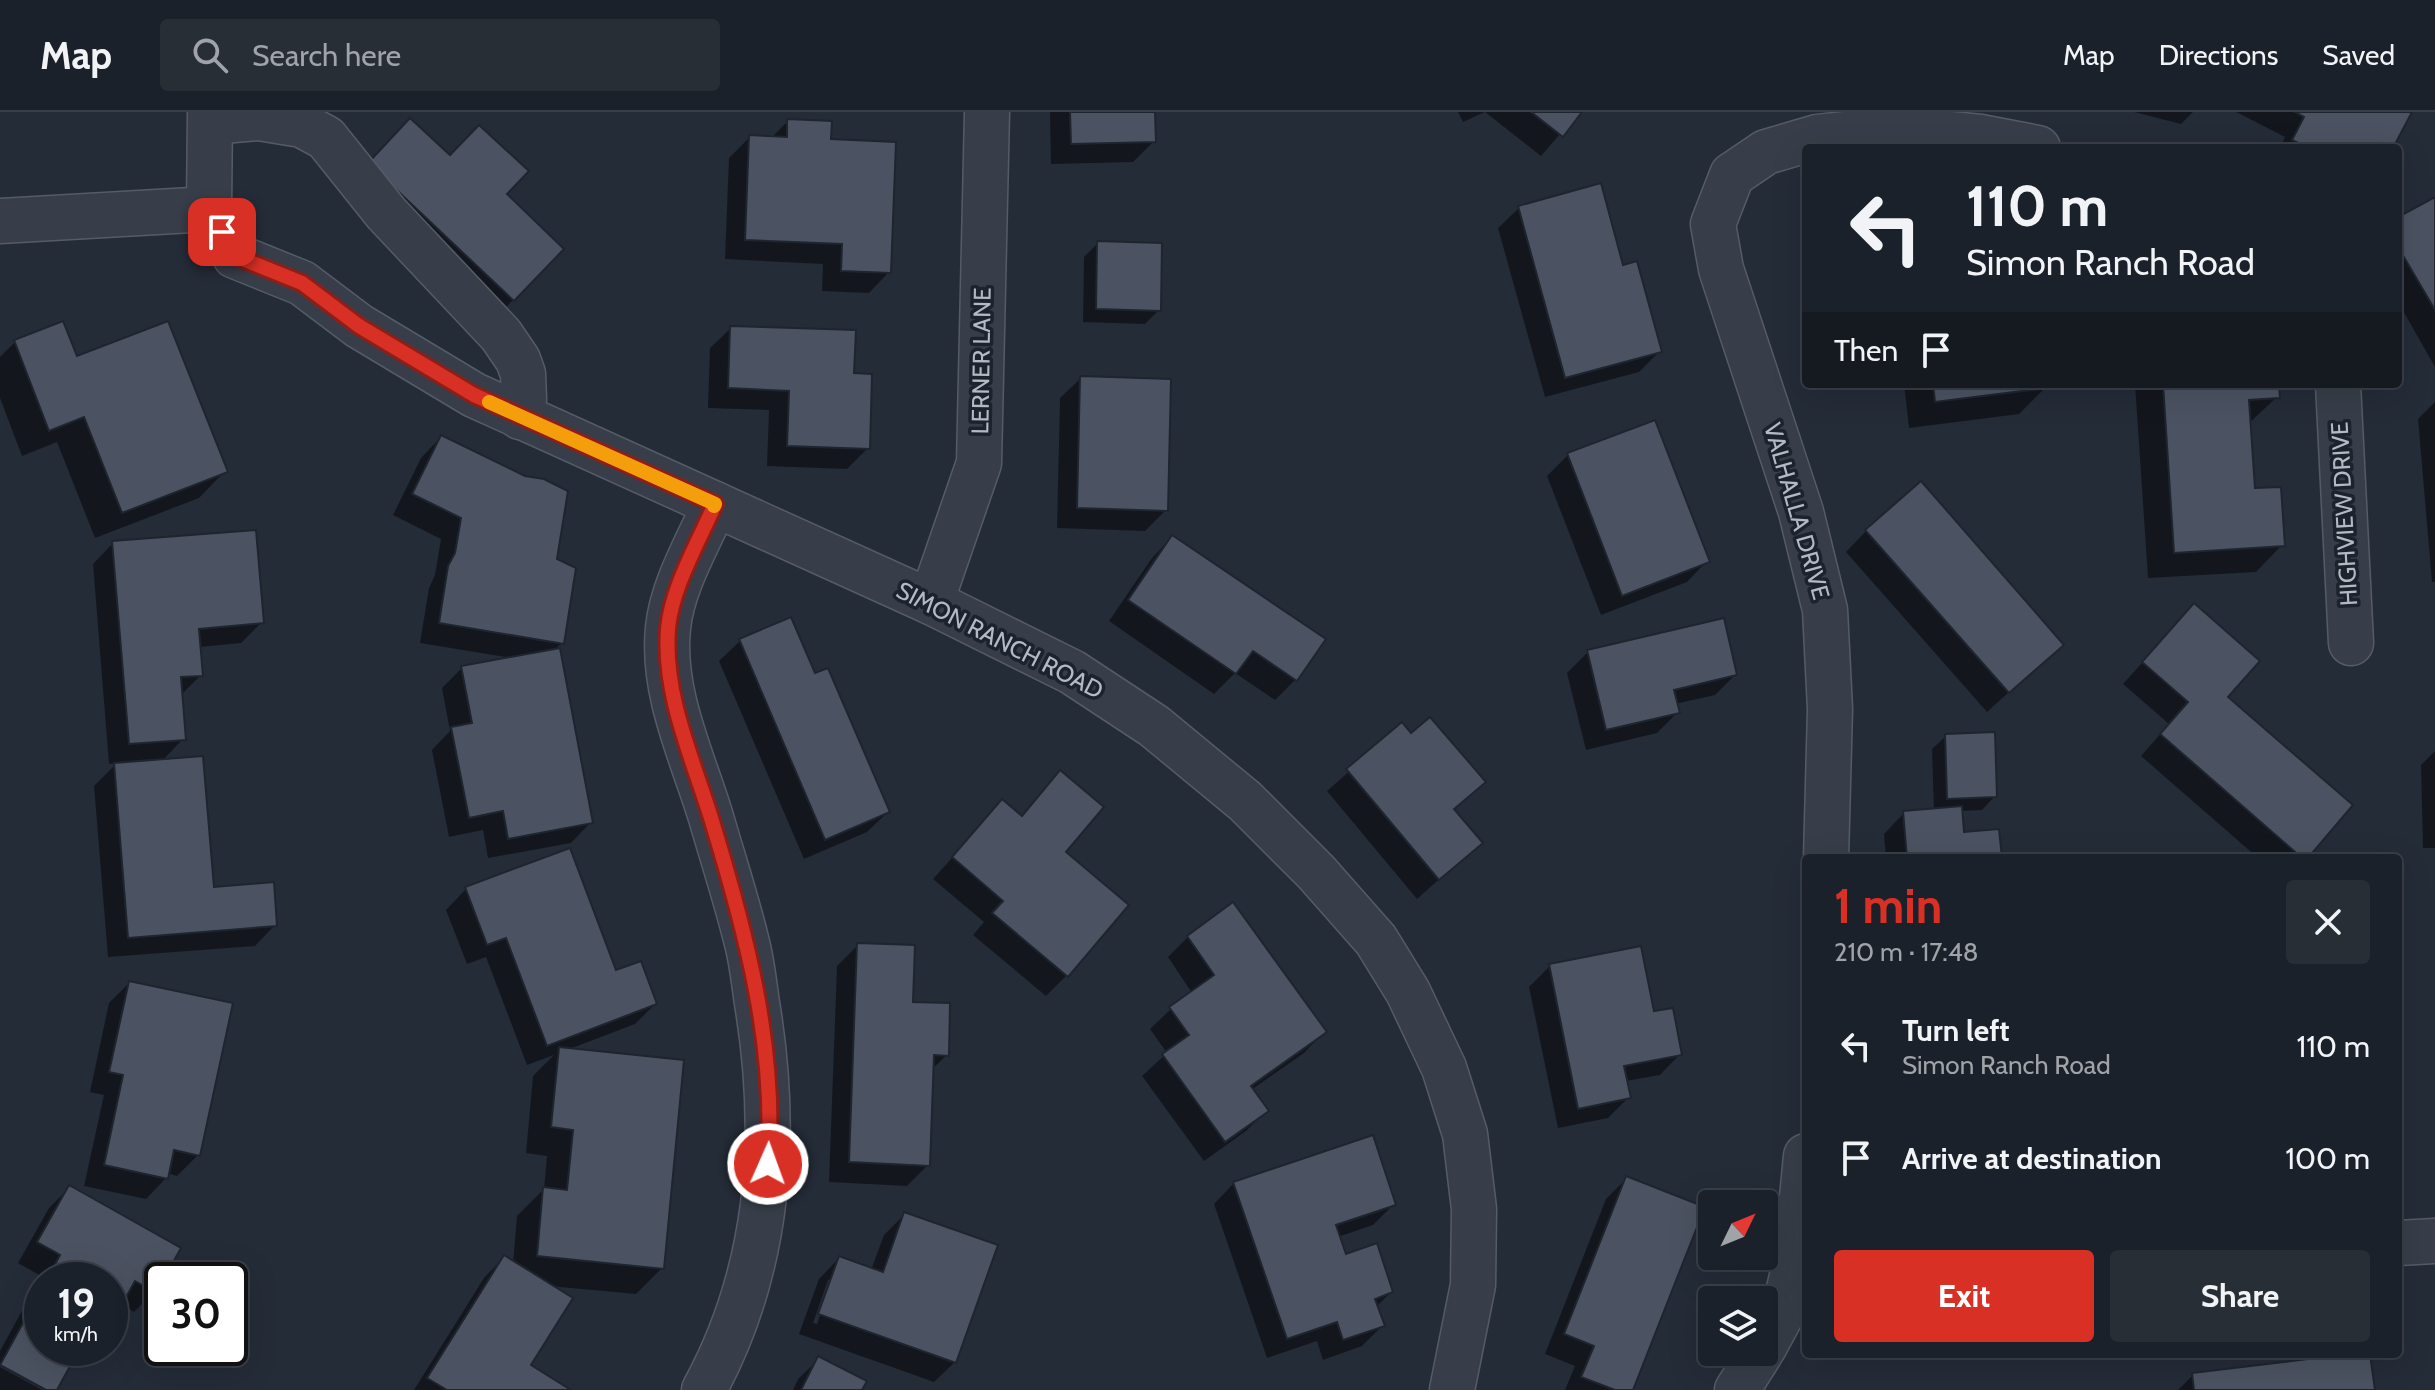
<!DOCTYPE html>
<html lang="en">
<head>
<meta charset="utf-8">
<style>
	body { margin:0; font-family:Cabin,sans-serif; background:#282e36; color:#f1f3f6; height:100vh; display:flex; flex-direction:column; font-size:30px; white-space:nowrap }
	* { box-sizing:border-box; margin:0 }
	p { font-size:26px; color:#a0a3a8 }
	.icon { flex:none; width:44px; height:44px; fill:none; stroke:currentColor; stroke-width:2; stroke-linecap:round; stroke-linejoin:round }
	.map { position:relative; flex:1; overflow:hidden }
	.details { position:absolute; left:1802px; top:742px; width:600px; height:504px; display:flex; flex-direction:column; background:#1b212a; border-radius:8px; box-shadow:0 8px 32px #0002,0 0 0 2px #393e47 }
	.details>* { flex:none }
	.top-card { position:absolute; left:1802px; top:32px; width:600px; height:244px; border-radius:8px; box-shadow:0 8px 32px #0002,0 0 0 2px #393e47; background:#1b212a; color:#f1f3f6; overflow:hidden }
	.needle { width:52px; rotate:47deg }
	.buttons { position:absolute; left:1698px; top:1078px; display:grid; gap:16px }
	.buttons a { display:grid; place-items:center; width:80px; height:80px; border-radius:8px; background:#1b212a; box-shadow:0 8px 32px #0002,0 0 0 2px #393e47; font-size:40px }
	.speed { position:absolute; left:24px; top:1150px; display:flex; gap:16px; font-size:40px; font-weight:700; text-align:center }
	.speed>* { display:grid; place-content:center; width:104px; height:104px; border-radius:50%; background:#1b212a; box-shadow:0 8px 32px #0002,0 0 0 2px #393e47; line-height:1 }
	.speed small { font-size:20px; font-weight:400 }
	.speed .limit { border:4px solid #111; border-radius:12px; background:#fff; color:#111 }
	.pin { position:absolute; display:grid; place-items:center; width:68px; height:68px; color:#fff; margin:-34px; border-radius:16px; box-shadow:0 4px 12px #0006 }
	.me { position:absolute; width:88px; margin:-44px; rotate:2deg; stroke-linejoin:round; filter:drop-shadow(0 0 6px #0008) }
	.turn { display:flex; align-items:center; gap:28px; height:168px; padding:0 32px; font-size:36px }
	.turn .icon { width:104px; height:104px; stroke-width:2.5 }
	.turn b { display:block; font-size:56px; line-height:68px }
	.then { display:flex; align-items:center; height:76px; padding:0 32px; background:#0003; gap:16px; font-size:30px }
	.round { display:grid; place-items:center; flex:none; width:84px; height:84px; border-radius:8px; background:#282e36 }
	.head { display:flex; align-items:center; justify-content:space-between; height:136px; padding:0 32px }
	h1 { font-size:48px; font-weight:700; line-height:60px; color:#d93025 }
	.cta { display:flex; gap:16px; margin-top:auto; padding:16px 32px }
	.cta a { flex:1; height:92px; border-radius:8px; background:#d93025; color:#fff; font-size:32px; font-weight:700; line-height:92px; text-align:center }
	.cta a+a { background:#282e36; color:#f1f3f6 }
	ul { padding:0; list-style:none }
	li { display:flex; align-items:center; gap:24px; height:112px; padding:0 32px }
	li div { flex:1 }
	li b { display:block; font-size:30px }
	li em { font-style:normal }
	header { display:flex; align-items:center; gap:48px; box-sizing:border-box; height:112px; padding:0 40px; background:#1b212a; border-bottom:2px solid #393e47 }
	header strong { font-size:38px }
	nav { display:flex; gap:44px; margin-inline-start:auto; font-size:28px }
	.search { width:560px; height:72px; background:#282e36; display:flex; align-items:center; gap:20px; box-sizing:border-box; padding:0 28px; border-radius:8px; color:#a0a3a8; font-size:30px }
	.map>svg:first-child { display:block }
	.shadow { fill:#0007; fill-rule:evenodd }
	.building { fill:#4b5362; stroke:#1f252f; stroke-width:2 }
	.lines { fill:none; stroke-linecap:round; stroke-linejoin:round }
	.minor-casing { stroke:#565c66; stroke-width:47 }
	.minor { stroke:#383e49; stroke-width:44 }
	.route-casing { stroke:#8d1f18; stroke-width:20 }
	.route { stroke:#d93025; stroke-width:14 }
	.slow { stroke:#f59e0b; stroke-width:14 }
	.labels { text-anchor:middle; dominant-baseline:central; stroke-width:7; stroke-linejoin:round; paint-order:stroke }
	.street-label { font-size:24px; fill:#b3b9c5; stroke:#1d232d }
</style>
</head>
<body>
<header>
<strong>Map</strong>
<div class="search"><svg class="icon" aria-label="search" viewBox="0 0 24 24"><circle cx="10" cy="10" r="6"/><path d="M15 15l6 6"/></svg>Search here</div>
<nav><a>Map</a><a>Directions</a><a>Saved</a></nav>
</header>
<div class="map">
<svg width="2435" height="1278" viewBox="0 0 2435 1278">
	<rect width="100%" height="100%" fill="#242c38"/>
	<g class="shadow">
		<polygon points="1050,0 1153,0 1154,29 1133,50 1051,52"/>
		<polygon points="1458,0 1485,0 1463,10"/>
		<polygon points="1485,0 1579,0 1541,44"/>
		<polygon points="2134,0 2193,0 2181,12"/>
		<polygon points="2236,0 2409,0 2391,36 2280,36 2285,25"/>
		<polygon points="788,9 829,29 889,160 869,181 822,179 823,152 725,147 729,46 750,25 771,26"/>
		<polygon points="450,46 504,82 513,188 493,208 349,73"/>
		<polygon points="2435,87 2435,255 2398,190 2398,108"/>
		<polygon points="1519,96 1660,239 1639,260 1545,285 1498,116"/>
		<polygon points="1098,131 1159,198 1145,212 1083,210 1084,145"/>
		<polygon points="731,216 868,336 847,357 767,354 769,298 708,296 710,236"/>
		<polygon points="15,230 76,247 225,359 199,386 95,426 57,330 22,344 0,286 0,245"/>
		<polygon points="1081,266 1166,398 1145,419 1057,416 1060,286"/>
		<polygon points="1904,272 2045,272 2045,276 2019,302 1909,316"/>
		<polygon points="2135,272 2277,272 2277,285 2248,312 2253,379 2282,433 2256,460 2148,466"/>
		<polygon points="2435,290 2435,470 2432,470 2418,307"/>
		<polygon points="441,325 554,448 562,531 553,539 591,710 571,731 488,746 483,718 449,725 432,638 450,619 442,576 462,556 511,546 420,531 429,476 435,463 441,427 393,403 421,346"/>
		<polygon points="1568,343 1707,449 1687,470 1601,503 1547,364"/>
		<polygon points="1866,419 2062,532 1987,600 1846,440"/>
		<polygon points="1172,425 1295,568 1275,588 1235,561 1214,582 1109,509 1152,446"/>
		<polygon points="113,431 262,510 241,531 199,535 201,563 180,584 183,627 161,650 212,777 275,813 255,834 108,845 94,674 117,651 109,652 93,452"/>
		<polygon points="2194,493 2226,585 2306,746 2258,746 2141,644 2169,612 2123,572"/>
		<polygon points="790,507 814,563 888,700 867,720 804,747 719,549 740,529"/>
		<polygon points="1588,540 1735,563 1715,583 1675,592 1677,601 1657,621 1586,638 1567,561"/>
		<polygon points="1402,613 1411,624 1483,670 1453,699 1480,731 1417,787 1327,679"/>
		<polygon points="1946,624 1995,684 1982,698 1960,699 1963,722 2000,746 1886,746 1884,722 1904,701 1934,699 1932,637"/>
		<polygon points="2435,639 2435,736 2423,736 2421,653"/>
		<polygon points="1060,661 1066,864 1046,884 973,823 984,810 933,767 1002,690 1020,705"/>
		<polygon points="466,777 615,861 655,892 635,912 567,938 662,1156 636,1182 549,1174 529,1254 568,1278 414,1278 484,1166 504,1145 513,1151 517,1104 544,1077 547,1044 526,1041 533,964 554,943 527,953 486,845 467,852 446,798"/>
		<polygon points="1188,825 1324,920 1304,941 1251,978 1266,999 1246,1019 1204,1049 1142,964 1167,941 1150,917 1171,897 1192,881 1168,845"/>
		<polygon points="858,833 911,892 947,943 932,957 928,1053 907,1074 829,1070 837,854"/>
		<polygon points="1550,854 1653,901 1680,942 1660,963 1626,969 1629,985 1608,1006 1558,1016 1529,875"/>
		<polygon points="129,871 198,1043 177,1064 167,1061 166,1066 146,1087 84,1074 104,983 90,980 109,891"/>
		<polygon points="1627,1066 1631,1278 1565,1278 1575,1254 1545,1242 1606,1087"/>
		<polygon points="1234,1071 1394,1092 1373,1113 1338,1125 1344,1144 1391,1180 1376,1195 1382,1214 1362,1234 1323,1248 1317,1229 1267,1246 1214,1092"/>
		<polygon points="69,1076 155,1179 134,1200 120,1192 110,1210 110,1168 42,1168 42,1236 95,1236 76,1254 70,1251 54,1278 49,1278 0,1250 0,1239 41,1164 18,1151 49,1096"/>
		<path d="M904,1103l51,147 -21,20 -135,-48 20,-55 20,-21 32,12 13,-35zM828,1168h4l-15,44 -4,-1z"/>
		<polygon points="2368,1242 2373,1278 2178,1278 2193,1263"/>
		<polygon points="819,1247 860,1278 793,1278 798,1267"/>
		<polygon points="0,1255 42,1278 0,1278"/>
	</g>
	<g class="building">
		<polygon points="1070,0 1155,0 1156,30 1071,32"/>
		<polygon points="1531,0 1582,0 1563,25"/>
		<polygon points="2295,0 2412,0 2393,36 2308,36 2292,28 2304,5"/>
		<polygon points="410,6 450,43 479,13 529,59 507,82 564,137 514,189 368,51"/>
		<polygon points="787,7 832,9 831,27 896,30 891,161 841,159 842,132 745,128 749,23 787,25"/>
		<polygon points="1601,71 1623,153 1637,149 1662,240 1565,266 1518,94"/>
		<polygon points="2435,85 2435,198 2398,135 2398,105"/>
		<polygon points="1097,129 1162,131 1161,199 1096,197"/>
		<polygon points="63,209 77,244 168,209 228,360 122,401 84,305 49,319 14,228"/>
		<polygon points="730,214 856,218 854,261 872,262 870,337 787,334 789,279 728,276"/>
		<polygon points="1080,264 1171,267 1168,399 1077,396"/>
		<polygon points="1933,272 2047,272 2047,276 1935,290"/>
		<polygon points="2163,272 2279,272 2280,286 2249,288 2255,376 2281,375 2285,434 2174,441"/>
		<polygon points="1655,308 1710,450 1622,484 1567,341"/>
		<polygon points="441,323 525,364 544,367 568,379 557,447 576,456 564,532 439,511 448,454 455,441 461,406 412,382"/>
		<polygon points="1921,369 2064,533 2009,581 1865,418"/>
		<polygon points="256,418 264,511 199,517 203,564 181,565 186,628 129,632 112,429"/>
		<polygon points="1172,423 1326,527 1297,569 1253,539 1236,562 1128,488"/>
		<polygon points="2194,491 2260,549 2228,585 2353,693 2308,746 2302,746 2160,622 2188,590 2142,550"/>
		<polygon points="791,505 815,561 828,556 890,700 825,728 739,527"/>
		<polygon points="1724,506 1737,563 1674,578 1680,601 1606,618 1587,538"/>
		<polygon points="560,536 593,711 508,727 503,699 469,706 451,615 472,611 461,554"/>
		<polygon points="1430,605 1486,670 1454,697 1483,731 1439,768 1346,657 1402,610 1411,621"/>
		<polygon points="1995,620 1997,685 1947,687 1945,622"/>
		<polygon points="203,644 214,775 274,770 277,814 128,826 114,651"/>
		<polygon points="1060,658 1104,695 1066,740 1129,793 1068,865 992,801 1003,789 952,745 1002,687 1022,704"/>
		<polygon points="1962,694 1964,720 1999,717 2002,746 1907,746 1903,699"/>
		<polygon points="570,736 616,858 641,849 657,892 547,934 506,826 487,833 465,775"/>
		<polygon points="1233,790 1327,920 1251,974 1269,999 1225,1030 1162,942 1189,923 1169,895 1214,863 1187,824"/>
		<polygon points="857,831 915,833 913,890 950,891 949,944 934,943 930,1054 849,1050"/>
		<polygon points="1641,834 1654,899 1673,896 1682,943 1624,954 1631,986 1578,997 1549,852"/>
		<polygon points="129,869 233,891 200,1044 174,1038 168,1067 104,1053 123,963 109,960"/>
		<polygon points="559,935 684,948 664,1157 537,1144 543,1075 567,1078 573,1018 551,1015"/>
		<polygon points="1373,1023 1396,1093 1336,1113 1346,1142 1377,1131 1393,1180 1375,1187 1385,1214 1343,1228 1337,1210 1287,1227 1233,1070"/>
		<polygon points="1626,1064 1705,1095 1633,1278 1615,1278 1581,1265 1594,1234 1564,1222"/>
		<polygon points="69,1073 181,1136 156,1181 135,1169 110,1214 110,1168 47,1168 60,1143 37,1130"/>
		<polygon points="904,1100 998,1133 956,1251 818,1202 839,1144 883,1160"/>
		<polygon points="504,1143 573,1186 531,1253 571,1278 447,1278 427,1266"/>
		<polygon points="42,1176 42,1236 80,1236 57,1278 46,1278 0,1253"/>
		<polygon points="2349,1242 2370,1242 2375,1278 2194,1278 2192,1261"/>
		<polygon points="818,1244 867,1269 862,1278 801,1278"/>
	</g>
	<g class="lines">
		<defs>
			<g id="minor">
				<polyline points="211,10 259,6 302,13 326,26 386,101 501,223 518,248 523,262 524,287 520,305"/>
				<polyline points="209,97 235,144 302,171 359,214 474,283 931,490 1072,560 1154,614 1245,689 1316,760 1376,828 1408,880 1444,956 1465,1022 1474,1097 1473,1173 1452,1278"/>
				<polyline points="209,97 210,0"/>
				<polyline points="0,109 209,97"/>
				<polyline points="2338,272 2351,531"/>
				<polyline points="931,490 979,351 987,0"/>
				<polyline points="1826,746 1830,597 1825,498 1801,400 1721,157 1713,112 1732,63 1766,40 1817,25 1864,20 1931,20 1981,25 2038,36"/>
				<polyline points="2398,1131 2435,1129"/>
				<polyline points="1764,1235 1784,1198 1796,1147 1806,1044"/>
				<path d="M704,1278c66,-121 75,-254 53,-387 -3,-20 -5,-41 -10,-60 -10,-41 -23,-81 -35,-122 -18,-61 -51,-127 -44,-193 4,-42 30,-85 47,-124"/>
				<polyline points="1737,1278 1761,1240"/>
			</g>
		</defs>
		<use href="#minor" class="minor-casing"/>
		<use href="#minor" class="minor"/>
	</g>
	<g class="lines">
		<defs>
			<path id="route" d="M222,120l13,24 67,27 57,43 115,69 241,109c-16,37 -44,85 -47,125 -5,65 24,128 43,189 34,111 66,228 57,346"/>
		</defs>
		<use href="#route" class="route-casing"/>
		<use href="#route" class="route"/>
		<polyline class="slow" points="489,290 715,392 714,394"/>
	</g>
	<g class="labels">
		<g class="street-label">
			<text transform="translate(981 249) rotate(-89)">LERNER LANE</text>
			<text transform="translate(1797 399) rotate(74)">VALHALLA DRIVE</text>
			<text transform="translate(2344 402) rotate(-93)">HIGHVIEW DRIVE</text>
			<text transform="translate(1000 528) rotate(27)">SIMON RANCH ROAD</text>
		</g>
	</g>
</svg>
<div class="buttons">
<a><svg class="needle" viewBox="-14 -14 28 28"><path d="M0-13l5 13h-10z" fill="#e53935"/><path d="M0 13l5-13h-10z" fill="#a0a3a8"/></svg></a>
<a><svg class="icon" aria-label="layers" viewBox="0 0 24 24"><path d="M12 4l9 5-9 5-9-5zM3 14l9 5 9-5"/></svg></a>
</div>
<div class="speed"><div>19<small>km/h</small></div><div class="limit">30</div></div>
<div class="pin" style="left:222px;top:120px;background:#d93025"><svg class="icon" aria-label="arrive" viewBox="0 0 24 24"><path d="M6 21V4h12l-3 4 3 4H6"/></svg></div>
<svg class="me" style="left:768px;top:1052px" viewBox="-20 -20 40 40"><circle r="17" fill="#d93025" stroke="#fff" stroke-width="3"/><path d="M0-11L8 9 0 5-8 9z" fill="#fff"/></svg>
<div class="top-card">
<div class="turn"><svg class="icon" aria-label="left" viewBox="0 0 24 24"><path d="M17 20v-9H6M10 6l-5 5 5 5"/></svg><div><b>110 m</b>Simon Ranch Road</div></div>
<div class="then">Then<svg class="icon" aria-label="arrive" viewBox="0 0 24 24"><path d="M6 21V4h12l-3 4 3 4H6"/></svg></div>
</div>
<section class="details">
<div class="head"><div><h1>1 min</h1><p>210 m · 17:48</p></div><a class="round"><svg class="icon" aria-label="close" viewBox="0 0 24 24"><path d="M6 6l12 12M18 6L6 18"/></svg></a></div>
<ul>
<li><svg class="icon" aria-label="left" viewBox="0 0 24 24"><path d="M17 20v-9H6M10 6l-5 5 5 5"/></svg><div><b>Turn left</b><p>Simon Ranch Road</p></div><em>110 m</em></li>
<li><svg class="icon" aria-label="arrive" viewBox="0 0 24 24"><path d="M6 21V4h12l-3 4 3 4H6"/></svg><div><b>Arrive at destination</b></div><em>100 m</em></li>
</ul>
<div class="cta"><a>Exit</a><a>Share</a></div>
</section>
</div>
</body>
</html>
